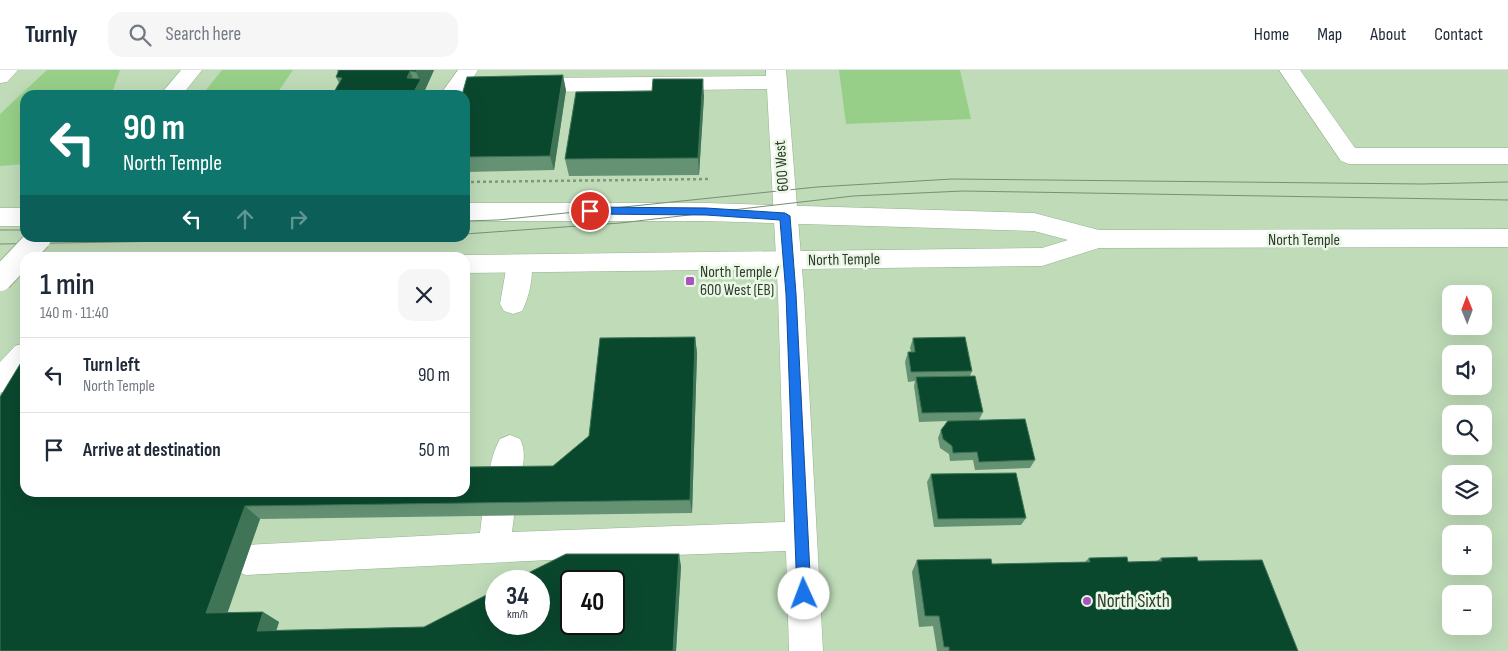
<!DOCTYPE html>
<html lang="en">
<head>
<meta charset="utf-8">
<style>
	body { margin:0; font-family:"Sofia Sans Condensed",sans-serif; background:#f6f6f7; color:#1f2937; height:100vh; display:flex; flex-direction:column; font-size:19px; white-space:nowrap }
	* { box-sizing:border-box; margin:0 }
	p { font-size:16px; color:#747a83 }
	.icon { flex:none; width:28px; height:28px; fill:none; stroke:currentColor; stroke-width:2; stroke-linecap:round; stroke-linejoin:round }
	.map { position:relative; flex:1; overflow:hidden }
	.details { position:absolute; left:20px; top:182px; width:450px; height:245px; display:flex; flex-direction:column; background:#fff; border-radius:15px; box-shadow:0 5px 20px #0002 }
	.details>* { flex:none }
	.guide { position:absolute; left:20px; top:20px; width:450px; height:152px; border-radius:15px; box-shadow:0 5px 20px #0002; background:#0f766e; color:#fff; overflow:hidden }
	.needle { width:32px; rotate:359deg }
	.fabs { position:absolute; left:1442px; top:215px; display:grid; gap:10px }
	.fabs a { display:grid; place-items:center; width:50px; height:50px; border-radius:10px; background:#fff; box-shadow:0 5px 20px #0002; font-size:25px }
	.speed { position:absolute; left:485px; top:500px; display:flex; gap:10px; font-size:25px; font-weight:700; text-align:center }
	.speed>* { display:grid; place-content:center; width:65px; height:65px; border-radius:50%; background:#fff; box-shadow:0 5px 20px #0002; line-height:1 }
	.speed small { font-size:12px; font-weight:400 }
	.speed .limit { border:2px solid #111; border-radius:8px; background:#fff; color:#111 }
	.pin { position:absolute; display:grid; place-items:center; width:42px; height:42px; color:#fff; margin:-21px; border:2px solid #fff; border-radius:50%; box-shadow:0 1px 5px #0007 }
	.me { position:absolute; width:55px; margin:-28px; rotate:358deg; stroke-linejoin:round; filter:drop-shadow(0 0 4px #0008) }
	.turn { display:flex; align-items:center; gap:18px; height:105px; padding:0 20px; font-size:22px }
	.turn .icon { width:65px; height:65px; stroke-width:2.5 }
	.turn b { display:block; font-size:35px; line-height:42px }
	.lanes { display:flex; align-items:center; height:48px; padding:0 20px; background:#0003; justify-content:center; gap:25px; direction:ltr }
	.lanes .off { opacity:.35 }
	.round { display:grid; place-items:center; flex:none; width:52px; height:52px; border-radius:15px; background:#f6f6f7 }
	.headline { display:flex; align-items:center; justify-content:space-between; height:85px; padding:0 20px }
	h1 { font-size:30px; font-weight:600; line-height:38px }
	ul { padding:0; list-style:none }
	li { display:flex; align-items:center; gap:15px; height:75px; padding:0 20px; border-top:1px solid #e0e1e3 }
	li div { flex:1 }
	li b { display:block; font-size:19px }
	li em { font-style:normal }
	header { display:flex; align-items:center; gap:30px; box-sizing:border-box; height:70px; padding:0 25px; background:#fff; border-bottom:1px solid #e0e1e3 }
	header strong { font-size:24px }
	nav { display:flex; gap:28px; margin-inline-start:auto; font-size:18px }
	.search { width:350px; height:45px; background:#f6f6f7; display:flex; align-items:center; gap:12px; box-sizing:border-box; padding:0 18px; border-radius:15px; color:#747a83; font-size:19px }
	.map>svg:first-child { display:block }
	.green { fill:#97cf88 }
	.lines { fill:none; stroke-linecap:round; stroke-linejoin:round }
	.minor-casing { stroke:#97b290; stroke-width:1 }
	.major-casing { stroke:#97b290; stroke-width:1 }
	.highway-casing { stroke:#97b290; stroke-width:1 }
	.path { stroke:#81967c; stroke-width:2.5; stroke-dasharray:3 3; stroke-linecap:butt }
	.minor { fill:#fff; fill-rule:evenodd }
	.major { fill:#fff; fill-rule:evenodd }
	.highway { fill:#fff; fill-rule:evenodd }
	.tram { stroke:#7a8e75; stroke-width:1 }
	.highway-bridge-casing { stroke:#97b290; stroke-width:26; stroke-linecap:butt }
	.highway-bridge { stroke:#fff; stroke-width:24 }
	.wall { fill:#649273 }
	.shaded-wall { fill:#407457 }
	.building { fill:#0a482e; stroke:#407457; fill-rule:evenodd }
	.route { fill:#1a73e8; stroke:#114b97 }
	.poi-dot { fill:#aa52c0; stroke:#e9f7e5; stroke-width:2 }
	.labels { text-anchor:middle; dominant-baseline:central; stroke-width:5; stroke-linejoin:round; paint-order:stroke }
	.street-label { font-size:16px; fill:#303b2d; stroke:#e9f7e5 }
	.poi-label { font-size:16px; fill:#303b2d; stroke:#e9f7e5; text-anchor:start }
	.near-poi-label { font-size:19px; fill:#303b2d; stroke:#e9f7e5; text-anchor:start }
</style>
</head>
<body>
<header>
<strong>Turnly</strong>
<div class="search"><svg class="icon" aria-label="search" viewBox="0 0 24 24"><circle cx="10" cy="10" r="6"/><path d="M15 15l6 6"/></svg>Search here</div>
<nav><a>Home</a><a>Map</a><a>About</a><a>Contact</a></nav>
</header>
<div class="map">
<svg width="1508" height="581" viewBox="0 0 1508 581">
	<rect width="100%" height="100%" fill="#bfdbb8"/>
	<g class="green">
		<polygon points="47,0 120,0 113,20 108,25 25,25 25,94 0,96 0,44"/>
		<polygon points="222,0 293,0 276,25 202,25"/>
		<polygon points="839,0 960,0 971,49 846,54"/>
	</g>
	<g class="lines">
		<defs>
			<g id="minor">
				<polygon points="458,0 478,0 462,25 440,25"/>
				<polygon points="766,0 786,0 804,224 823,581 789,581 786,481 590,488 246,505 235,501 230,490 235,479 246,475 480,463 482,446 487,436 498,432 509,436 514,446 512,462 785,452 778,224 767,19 540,22 533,20 529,15 533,10 540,8 766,6"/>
				<polygon points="1279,0 1300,0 1355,78 1508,78 1508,94 1349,94 1341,91"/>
				<path d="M520,185l9,2c7,13 0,41 -7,54l-9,3 -9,-3 -4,-7 7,-40 4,-7z"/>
				<polygon points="25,273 25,303 10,319 0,323 0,292 15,276"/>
				<path d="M510,365l10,4c8,15 2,36 -5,51l-11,4 -11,-4c-7,-16 -1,-36 7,-51z"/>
			</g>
			<g id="major">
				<polygon points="465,133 706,133 1034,143 1099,160 1508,159 1508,177 1099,178 1042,196 465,203 465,188 456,188 465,185 1042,178 1068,170 1034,161 706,151 465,151"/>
				<rect x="0" y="138" width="25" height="18"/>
			</g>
			<g id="highway">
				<polygon points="0,0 18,0 7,12 0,13"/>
				<polygon points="181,0 202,0 182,25 160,25"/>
			</g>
		</defs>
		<use href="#minor" class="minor-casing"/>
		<use href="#major" class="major-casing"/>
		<use href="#highway" class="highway-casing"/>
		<polyline class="path" points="465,112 711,109"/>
		<use href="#minor" class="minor"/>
		<use href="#major" class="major"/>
		<use href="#highway" class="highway"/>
		<g class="tram">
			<polyline points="465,151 498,150 817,117 952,109 1422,114 1508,112"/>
			<polyline points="0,160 25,160"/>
			<polyline points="465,164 620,153 853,126 963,121 1508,130"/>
			<polyline points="0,174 345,168"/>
		</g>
		<defs>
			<polyline id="highway-bridge" points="0,209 39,168"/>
		</defs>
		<use href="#highway-bridge" class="highway-bridge-casing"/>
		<use href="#highway-bridge" class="highway-bridge"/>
	</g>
	<g class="wall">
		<polygon points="337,0 434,0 425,20 333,24 339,13 336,7 338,3"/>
		<polygon points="566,20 554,100 465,102 465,25"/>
		<polygon points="704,26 699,105 569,106 565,89"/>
		<polygon points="695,267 697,283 692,443 260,449 227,542 263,542 279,552 276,560 424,557 681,496 676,581 0,581 25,422 553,396 589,366"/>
		<polygon points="913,268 972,301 970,306 983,342 979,350 1035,390 1030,398 975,400 973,390 950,391 949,384 940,378 938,368 941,360 947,351 919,352 914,316 915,311 908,312 905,292 908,282 911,282 910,278"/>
		<polygon points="931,404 1026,448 1021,455 934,457 927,412"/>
		<polygon points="1089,488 1128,492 1157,491 1161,488 1198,491 1298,581 937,581 933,556 919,557 912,502 917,490 992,494 1085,492"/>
	</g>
	<g class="shaded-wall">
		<polygon points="417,0 434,0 425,20 427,25 412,25 407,8 410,1 416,17 420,11 416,2"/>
		<polygon points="563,5 566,20 554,100 550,86"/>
		<polygon points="703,9 704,26 699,105 698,88"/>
		<polygon points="465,231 470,241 465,262"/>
		<polygon points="695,267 697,283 692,443 690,430"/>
		<polygon points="245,436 260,449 224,553 206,543"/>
		<polygon points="679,484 681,496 676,581 673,581"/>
		<polygon points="263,542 279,552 273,571 257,561"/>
	</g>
	<g class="building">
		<polygon points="339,0 417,0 416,2 410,1 407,8 421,9 412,25 324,25 325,24 333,24 342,8 336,7"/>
		<polygon points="563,5 550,86 465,87 465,25 462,25 467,7"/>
		<polygon points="653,9 703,9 698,88 565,89 576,22 652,21"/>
		<path d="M695,267l-5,163 -445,6 -39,107 57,-1 -6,19 167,-4 72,-37v34h43v-43h-27l54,-27h113l-6,97h-673v-254l25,-41v136h440v-25l88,-1 36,-30 11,-98zM571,511h43v43h-43z"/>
		<polygon points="965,267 972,301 911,302 908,282 915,282 913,268"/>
		<polygon points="975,306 983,342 922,343 916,307"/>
		<polygon points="1025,349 1035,390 979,392 977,382 953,383 952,376 943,369 941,360 948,351"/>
		<polygon points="1016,403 1026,448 938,449 931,404"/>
		<polygon points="1127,487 1128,492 1162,491 1161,488 1197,487 1198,491 1262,490 1298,581 949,581 949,577 944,577 939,546 925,546 917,490 991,489 992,494 1090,492 1089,488"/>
	</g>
	<polygon class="route" points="590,137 706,138 785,143 790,146 796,224 811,524 809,528 804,530 799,528 797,524 786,224 780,150 706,145 590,144 585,141"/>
	<g class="poi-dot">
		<rect x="685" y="206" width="10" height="10" rx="2.5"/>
		<circle cx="1087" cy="531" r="5"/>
	</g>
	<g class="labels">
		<g class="street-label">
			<text transform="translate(782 96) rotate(-94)">600 West</text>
			<text x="1304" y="170">North Temple</text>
			<text transform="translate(844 190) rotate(-1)">North Temple</text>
		</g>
		<g class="poi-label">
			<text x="700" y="202">North Temple /<tspan x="700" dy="18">600 West (EB)</tspan></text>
		</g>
		<g class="near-poi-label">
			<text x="1097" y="531">North Sixth</text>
		</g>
	</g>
</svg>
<div class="fabs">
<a><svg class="needle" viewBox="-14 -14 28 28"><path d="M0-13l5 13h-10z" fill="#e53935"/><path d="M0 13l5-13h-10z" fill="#747a83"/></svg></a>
<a><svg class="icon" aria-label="sound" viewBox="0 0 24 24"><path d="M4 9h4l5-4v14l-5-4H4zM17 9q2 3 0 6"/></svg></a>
<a><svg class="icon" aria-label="search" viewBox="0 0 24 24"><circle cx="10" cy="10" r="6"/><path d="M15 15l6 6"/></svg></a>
<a><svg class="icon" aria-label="layers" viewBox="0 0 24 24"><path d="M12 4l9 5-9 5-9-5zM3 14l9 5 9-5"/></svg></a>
<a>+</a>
<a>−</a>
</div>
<div class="speed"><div>34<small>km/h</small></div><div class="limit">40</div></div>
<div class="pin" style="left:590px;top:141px;background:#d93025"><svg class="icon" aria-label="arrive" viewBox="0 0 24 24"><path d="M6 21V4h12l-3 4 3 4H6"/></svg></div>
<svg class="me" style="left:804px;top:524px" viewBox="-20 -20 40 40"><circle r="19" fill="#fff"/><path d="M0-13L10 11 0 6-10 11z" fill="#1a73e8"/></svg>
<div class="guide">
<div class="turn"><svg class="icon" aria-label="left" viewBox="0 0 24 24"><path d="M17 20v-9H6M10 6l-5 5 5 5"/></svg><div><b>90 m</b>North Temple</div></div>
<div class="lanes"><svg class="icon" aria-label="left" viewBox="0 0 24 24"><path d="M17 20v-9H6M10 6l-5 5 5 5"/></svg><svg class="icon off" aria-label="ahead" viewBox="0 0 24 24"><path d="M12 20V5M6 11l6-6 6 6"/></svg><svg class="icon off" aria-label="right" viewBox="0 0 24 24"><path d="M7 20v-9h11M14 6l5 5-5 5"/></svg></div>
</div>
<section class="details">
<div class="headline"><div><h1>1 min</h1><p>140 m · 11:40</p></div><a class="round"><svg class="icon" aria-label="close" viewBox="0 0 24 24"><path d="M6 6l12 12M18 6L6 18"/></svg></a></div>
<ul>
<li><svg class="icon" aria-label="left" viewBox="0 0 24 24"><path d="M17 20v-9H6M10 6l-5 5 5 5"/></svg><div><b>Turn left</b><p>North Temple</p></div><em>90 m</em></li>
<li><svg class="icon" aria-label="arrive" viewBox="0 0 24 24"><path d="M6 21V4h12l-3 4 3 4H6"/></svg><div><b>Arrive at destination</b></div><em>50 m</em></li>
</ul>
</section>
</div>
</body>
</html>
